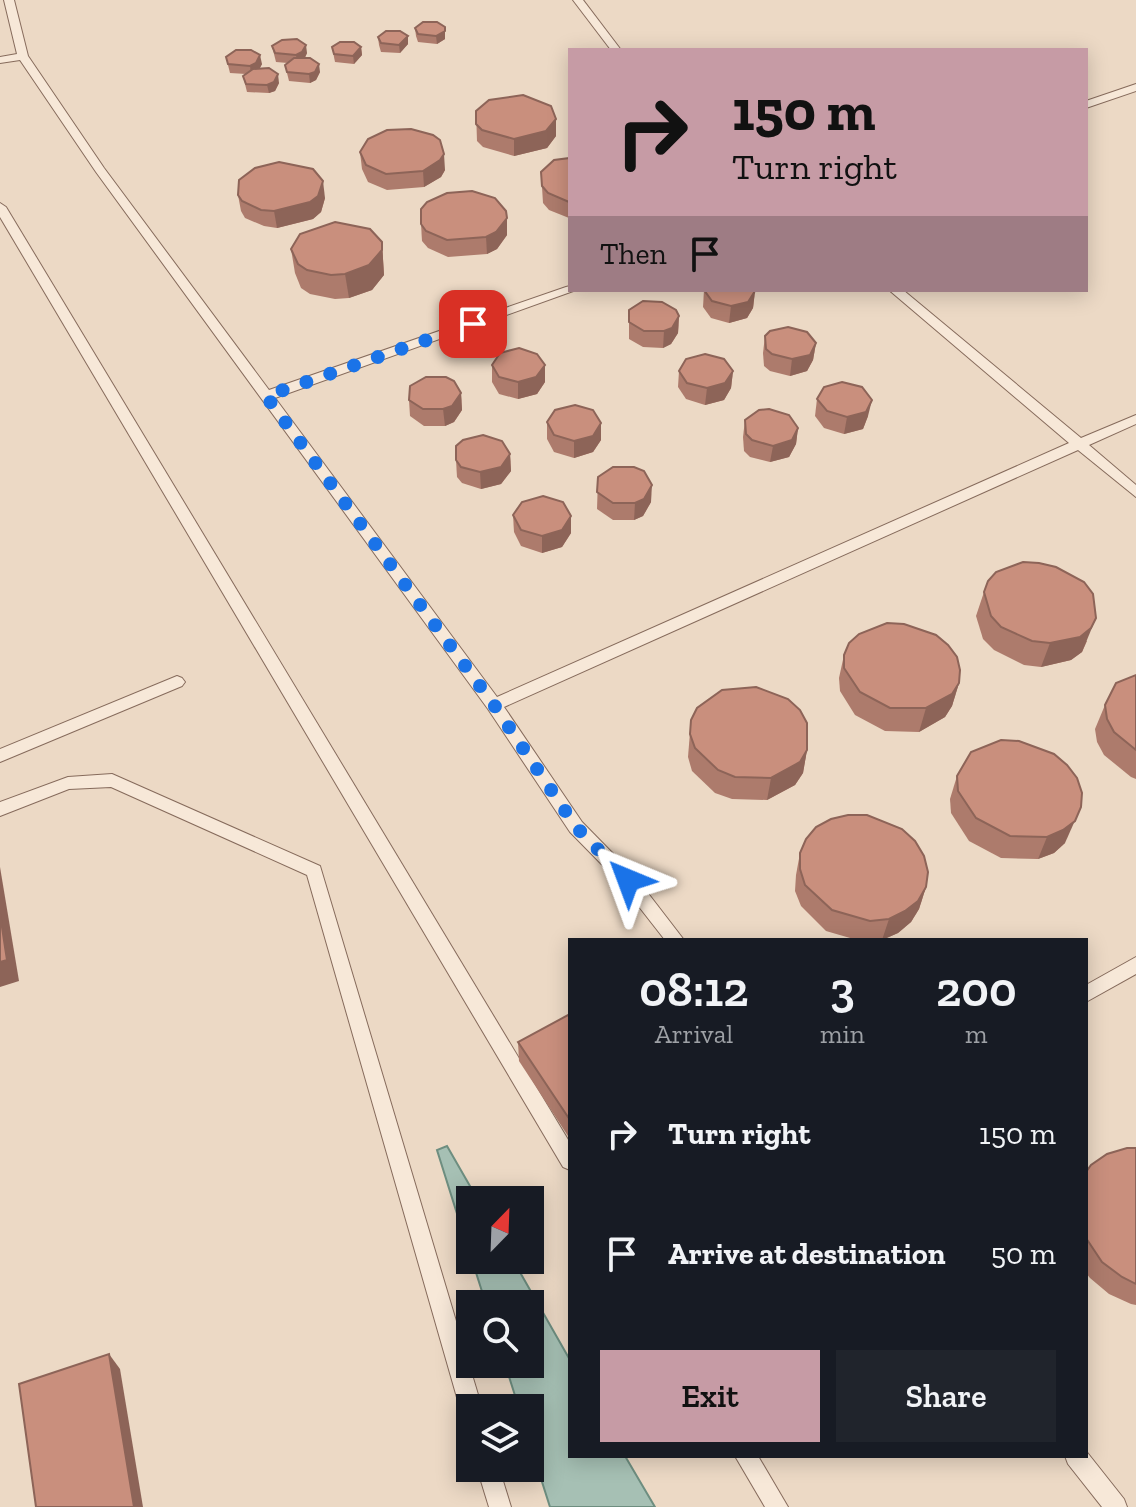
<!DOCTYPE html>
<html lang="en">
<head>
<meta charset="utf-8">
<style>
	body { margin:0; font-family:"Zilla Slab",serif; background:#20242c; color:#f1f3f6; height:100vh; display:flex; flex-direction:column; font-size:30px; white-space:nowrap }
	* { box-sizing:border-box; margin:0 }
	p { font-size:26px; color:#9ea1a6 }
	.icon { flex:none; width:44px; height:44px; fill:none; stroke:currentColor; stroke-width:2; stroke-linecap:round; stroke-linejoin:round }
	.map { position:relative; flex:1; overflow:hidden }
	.details { position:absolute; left:568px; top:938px; width:520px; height:520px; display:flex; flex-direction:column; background:#171b24; border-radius:0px; box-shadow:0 4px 20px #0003 }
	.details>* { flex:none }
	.top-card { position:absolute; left:568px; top:48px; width:520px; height:244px; border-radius:0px; box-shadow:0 4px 20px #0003; background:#c69ba5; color:#111; overflow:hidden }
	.needle { width:52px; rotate:23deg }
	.controls { position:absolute; left:456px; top:1186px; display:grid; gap:16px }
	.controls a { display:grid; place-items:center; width:88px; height:88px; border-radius:0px; background:#171b24; box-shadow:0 4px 20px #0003; font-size:40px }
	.pin { position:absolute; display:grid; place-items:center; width:68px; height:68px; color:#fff; margin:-34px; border-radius:16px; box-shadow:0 4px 12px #0006 }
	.me { position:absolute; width:88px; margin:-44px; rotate:316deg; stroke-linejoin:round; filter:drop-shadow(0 0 6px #0008) }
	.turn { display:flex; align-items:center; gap:28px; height:168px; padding:0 32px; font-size:36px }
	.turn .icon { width:104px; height:104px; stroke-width:2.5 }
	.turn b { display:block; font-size:56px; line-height:68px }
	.then { display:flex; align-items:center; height:76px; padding:0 32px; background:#0003; gap:16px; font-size:30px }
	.eta { display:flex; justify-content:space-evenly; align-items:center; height:136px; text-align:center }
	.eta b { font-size:48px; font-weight:600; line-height:56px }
	.cta { display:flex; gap:16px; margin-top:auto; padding:16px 32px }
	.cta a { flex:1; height:92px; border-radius:0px; background:#c69ba5; color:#111; font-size:32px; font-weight:600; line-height:92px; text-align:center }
	.cta a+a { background:#20242c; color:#f1f3f6 }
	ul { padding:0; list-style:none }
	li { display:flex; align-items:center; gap:24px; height:120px; padding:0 32px }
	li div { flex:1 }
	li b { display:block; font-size:30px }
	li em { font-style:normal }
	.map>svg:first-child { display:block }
	.water { fill:#a6c0b4; stroke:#6e8e80; stroke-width:2 }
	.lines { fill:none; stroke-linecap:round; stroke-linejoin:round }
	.lane-casing { stroke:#866b5c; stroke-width:2 }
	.lane { fill:#f7e8d8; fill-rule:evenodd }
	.wall { fill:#ad7b6c }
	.shaded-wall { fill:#8d6458 }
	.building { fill:#c98f7d; stroke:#8d6458; stroke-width:2 }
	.route { stroke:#1a73e8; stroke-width:14; stroke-dasharray:0 25.2 }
</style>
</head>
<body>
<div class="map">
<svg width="1136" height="1507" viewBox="0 0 1136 1507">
	<rect width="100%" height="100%" fill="#ecd9c5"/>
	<g class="water">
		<polygon points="447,1146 478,1200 470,1200 470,1255 437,1150"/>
		<polygon points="472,1260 513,1260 570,1360 570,1456 625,1456 655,1507 550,1507 530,1444 530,1408 519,1408 505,1364 530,1364 530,1304 486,1304"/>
	</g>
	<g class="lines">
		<defs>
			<g id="lane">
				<polygon points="4,0 14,0 28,56 104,168 269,390 566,287 570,286 570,290 576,290 275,398 497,697 1069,443 889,290 903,290 1081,438 1136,415 1136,424 1089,445 1136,485 1136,497 1078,450 504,707 582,822 634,875 684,940 665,940 622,885 570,832 488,709 96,172 20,60 0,63 0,57 17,54"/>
				<polygon points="573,0 583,0 621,50 611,50"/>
				<polygon points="1136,84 1136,91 1086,108 1086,101"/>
				<polygon points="0,203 6,207 570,1143 570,1170 563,1167 0,217"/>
				<polygon points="177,676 182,678 185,682 182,686 0,762 0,749"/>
				<polygon points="112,774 320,866 482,1408 470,1408 470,1418 464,1415 460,1408 307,875 111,787 69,789 0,816 0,802 68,777"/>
				<polygon points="1136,957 1136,974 1086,1002 1086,985"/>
				<polygon points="1086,1451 1124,1499 1127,1507 1102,1507 1068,1464 1065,1456 1086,1456"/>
				<polygon points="735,1456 758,1456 788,1507 765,1507"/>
				<polygon points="477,1468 499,1468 511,1507 489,1507"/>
			</g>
		</defs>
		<use href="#lane" class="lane-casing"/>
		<use href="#lane" class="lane"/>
	</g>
	<g class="wall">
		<polygon points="445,27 445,39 437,44 418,42 416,36 415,28"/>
		<polygon points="378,37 408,44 400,53 381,52 379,45"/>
		<polygon points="272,46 307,53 305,58 320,72 316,80 310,83 289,81 285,65 288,63 276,62"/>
		<polygon points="332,47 361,47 362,55 354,64 335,62"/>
		<polygon points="226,57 262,64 259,69 279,83 275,91 269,93 247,92 243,76 246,74 230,73"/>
		<polygon points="476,111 556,119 556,136 547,148 514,156 483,147 477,141"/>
		<polygon points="360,152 445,170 441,177 424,187 387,190 368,182 362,169"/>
		<polygon points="570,158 570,218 569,218 549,210 543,203 541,172"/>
		<polygon points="238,195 325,198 321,212 313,219 277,228 264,226 245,218 241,211"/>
		<polygon points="421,224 507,235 497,249 487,254 448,257 428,248 422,241"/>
		<polygon points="382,242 384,275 372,290 349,298 335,299 310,294 301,288 295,273 291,249"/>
		<polygon points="704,290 755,291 753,308 747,318 729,323 711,318 703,307"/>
		<polygon points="629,310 679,316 678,333 671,344 663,348 643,347 629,339"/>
		<polygon points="765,336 816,343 813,360 807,371 790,376 770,371 764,366 763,353"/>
		<polygon points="492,365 545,382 537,394 518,399 499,394 492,382"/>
		<polygon points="679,371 733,371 731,388 724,400 705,405 686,399 678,387"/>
		<polygon points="461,393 462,410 454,422 445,426 424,426 410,416 409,400"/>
		<polygon points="817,399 868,416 863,429 844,434 824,428 815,416"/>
		<polygon points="745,420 798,428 796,444 789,457 770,462 750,457 744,451 743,437"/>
		<polygon points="547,422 601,440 593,452 574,458 554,452 547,439"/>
		<polygon points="510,454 511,471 501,484 481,489 462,483 457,477 456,460"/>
		<polygon points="598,477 651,502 643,516 634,520 613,520 597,509"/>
		<polygon points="513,515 571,533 562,547 542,553 521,546 514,532"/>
		<polygon points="984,592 1087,641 1082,652 1071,660 1041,667 1024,665 994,650 983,639 976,616"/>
		<polygon points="844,655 959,683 952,706 945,717 919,732 885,731 855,715 840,691 839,678"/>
		<polygon points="1136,675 1136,779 1131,777 1104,755 1097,742 1095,729 1105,705"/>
		<polygon points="691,720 807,750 803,773 795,785 767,800 732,799 715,793 692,771 688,757"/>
		<polygon points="957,776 1065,843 1054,853 1038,859 1001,858 969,841 951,813 950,799"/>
		<polygon points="800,853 926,887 919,909 911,922 898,933 882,940 857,940 826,931 801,906 795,891 796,875"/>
		<polygon points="570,1014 570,1139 519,1061 518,1042"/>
		<polygon points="1136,1148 1136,1305 1131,1304 1109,1294 1090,1278 1086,1273 1086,1172"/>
	</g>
	<g class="shaded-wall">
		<polygon points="445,31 445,39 437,44 436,36"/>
		<polygon points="408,36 408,44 400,53 399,45"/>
		<polygon points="306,45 307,53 303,61 297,63 296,55"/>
		<polygon points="361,47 362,55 354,64 353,56"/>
		<polygon points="260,55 262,64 258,72 251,74 250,66"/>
		<polygon points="319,64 320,72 316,80 310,83 309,74"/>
		<polygon points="278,74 279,83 275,91 269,93 267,85"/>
		<polygon points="556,119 556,136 547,148 514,156 514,139"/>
		<polygon points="444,154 445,170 441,177 424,187 423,171"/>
		<polygon points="323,181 325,198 321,212 313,219 277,228 274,211"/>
		<polygon points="507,218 507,235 497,249 487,254 486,237"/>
		<polygon points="382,242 384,275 372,290 349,298 345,274"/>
		<polygon points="755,291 753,308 747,318 729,323 731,306"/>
		<polygon points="679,316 678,333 671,344 663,348 664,331"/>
		<polygon points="816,343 813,360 807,371 790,376 792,359"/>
		<polygon points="545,365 545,382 537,394 518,399 518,382"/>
		<polygon points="733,371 731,388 724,400 705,405 707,388"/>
		<polygon points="461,393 462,410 454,422 445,426 443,409"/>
		<polygon points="872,400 868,416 863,429 844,434 847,417"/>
		<polygon points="601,423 601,440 593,452 574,458 574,441"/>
		<polygon points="798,428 796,444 789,457 770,462 773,446"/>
		<polygon points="510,454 511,471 501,484 481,489 480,472"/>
		<polygon points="652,485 651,502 643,516 634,520 635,503"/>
		<polygon points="571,516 571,533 562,547 542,553 542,536"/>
		<polygon points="1096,618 1082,652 1071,660 1041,667 1050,643"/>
		<polygon points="959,683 952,706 945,717 919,732 926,708"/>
		<polygon points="807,750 803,773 795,785 767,800 771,778"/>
		<polygon points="1081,807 1065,843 1054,853 1038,859 1047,837"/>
		<polygon points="0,867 19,981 0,987"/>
		<polygon points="926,887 919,909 911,922 898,933 882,940 889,919"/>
		<polygon points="109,1354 120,1369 143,1507 134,1507"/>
	</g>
	<g class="building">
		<polygon points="423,22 437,22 445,27 445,31 436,36 418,34 415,28"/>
		<polygon points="386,31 400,31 408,36 399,45 381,43 378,37"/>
		<polygon points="297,39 306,45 302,52 296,55 275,53 272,46 282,40"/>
		<polygon points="340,42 354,42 361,47 353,56 334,54 332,47"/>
		<polygon points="236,50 251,50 260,55 256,63 250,66 228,64 226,57"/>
		<polygon points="294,58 310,58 319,64 315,72 309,74 287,72 285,65"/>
		<polygon points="269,68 278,74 274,82 267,85 246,84 243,76 253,69"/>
		<polygon points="523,95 551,106 556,119 546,131 514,139 482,130 476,124 476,111 489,100"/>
		<polygon points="411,129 433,135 440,140 444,154 440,160 423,171 386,174 366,165 360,152 368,139 387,130"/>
		<polygon points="570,158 570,201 569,202 548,193 542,186 541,172 554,160"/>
		<polygon points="279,162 313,169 323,181 318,196 310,202 274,211 261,210 242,201 238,195 239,180 255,168"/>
		<polygon points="472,191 495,198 506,211 507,218 496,232 486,237 447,240 426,231 421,224 421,209 427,202 447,193"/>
		<polygon points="335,222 370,229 382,242 382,250 369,265 345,274 331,275 307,270 298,264 291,249 300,234"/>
		<polygon points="704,290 754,290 755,291 748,302 731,306 712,301"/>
		<polygon points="643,301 662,302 676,310 679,316 672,328 664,331 644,331 629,322 629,310"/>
		<polygon points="788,327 807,332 816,343 810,355 792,359 772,354 766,349 765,336 770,331"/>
		<polygon points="519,348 537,354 545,365 536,377 518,382 499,377 492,365 500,353"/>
		<polygon points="705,354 724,359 733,371 725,383 707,388 687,383 679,371 686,359"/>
		<polygon points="426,377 446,377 454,381 461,393 452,406 443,409 423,409 409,400 410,386"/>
		<polygon points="842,382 862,387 872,400 866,412 847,417 827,411 817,399 824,387"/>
		<polygon points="575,405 593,410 601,423 593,436 574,441 554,435 547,422 555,410"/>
		<polygon points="769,409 789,415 798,428 792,440 773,446 752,440 746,434 745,420 759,410"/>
		<polygon points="483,435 502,441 510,454 501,467 480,472 461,467 456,460 456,446 463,440"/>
		<polygon points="613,467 634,467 644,471 652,485 644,499 635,503 613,503 597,492 598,477"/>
		<polygon points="543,496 563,502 571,516 562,530 542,536 521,530 513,515 522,502"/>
		<polygon points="1023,562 1039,563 1056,567 1084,582 1093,594 1096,618 1091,628 1080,637 1050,643 1032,641 1001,627 991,616 984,592 988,581 996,572"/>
		<polygon points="887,623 904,624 936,635 948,645 957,657 960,670 959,683 952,694 926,708 890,708 860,692 844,668 844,655 849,643 859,634"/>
		<polygon points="1136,675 1136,750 1114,732 1107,719 1105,705 1116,683"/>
		<polygon points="756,687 788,699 800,710 807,723 807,750 800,762 771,778 735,777 718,770 695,748 690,734 691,720 697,708 722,690"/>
		<polygon points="1001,740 1019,741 1054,754 1067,765 1077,778 1082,793 1081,807 1075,821 1063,830 1047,837 1010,836 976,818 958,791 957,776 971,752"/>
		<polygon points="848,815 867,815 902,829 915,841 924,856 928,872 926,887 918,901 905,911 889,919 870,921 832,910 805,885 800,869 800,853 806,839 816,827 831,819"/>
		<polygon points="0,914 7,960 0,962"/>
		<polygon points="570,1014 570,1120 518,1042"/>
		<polygon points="1127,1148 1136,1148 1136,1284 1122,1277 1102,1262 1086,1238 1086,1172 1091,1165 1107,1154"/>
		<polygon points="109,1354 134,1507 36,1507 19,1384"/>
	</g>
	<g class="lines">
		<polyline class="route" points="473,324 266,396 494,705 576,827 628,880"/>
	</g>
</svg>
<div class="controls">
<a><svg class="needle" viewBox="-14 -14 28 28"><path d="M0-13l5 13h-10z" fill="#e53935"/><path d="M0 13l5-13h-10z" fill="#9ea1a6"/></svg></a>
<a><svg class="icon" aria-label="search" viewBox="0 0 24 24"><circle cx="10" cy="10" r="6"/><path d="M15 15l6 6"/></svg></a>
<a><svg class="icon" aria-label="layers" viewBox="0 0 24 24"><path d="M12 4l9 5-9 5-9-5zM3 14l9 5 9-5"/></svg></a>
</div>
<div class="pin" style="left:473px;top:324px;background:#d93025"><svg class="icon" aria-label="arrive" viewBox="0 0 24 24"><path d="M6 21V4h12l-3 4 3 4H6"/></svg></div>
<svg class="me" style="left:628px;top:880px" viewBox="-20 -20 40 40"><path d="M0-17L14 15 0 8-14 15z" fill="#1a73e8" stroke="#fff" stroke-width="4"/></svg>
<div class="top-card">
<div class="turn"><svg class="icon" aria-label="right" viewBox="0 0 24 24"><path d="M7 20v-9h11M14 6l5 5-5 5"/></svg><div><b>150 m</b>Turn right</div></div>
<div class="then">Then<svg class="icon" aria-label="arrive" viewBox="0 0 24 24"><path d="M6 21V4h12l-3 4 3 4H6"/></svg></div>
</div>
<section class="details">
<div class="eta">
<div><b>08:12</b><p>Arrival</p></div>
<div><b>3</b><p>min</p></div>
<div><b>200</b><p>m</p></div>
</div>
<ul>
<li><svg class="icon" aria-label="right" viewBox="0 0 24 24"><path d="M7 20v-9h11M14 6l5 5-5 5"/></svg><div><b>Turn right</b></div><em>150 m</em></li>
<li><svg class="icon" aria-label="arrive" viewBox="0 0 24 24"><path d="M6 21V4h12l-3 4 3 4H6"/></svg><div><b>Arrive at destination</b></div><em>50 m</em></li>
</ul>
<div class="cta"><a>Exit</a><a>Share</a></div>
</section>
</div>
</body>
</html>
